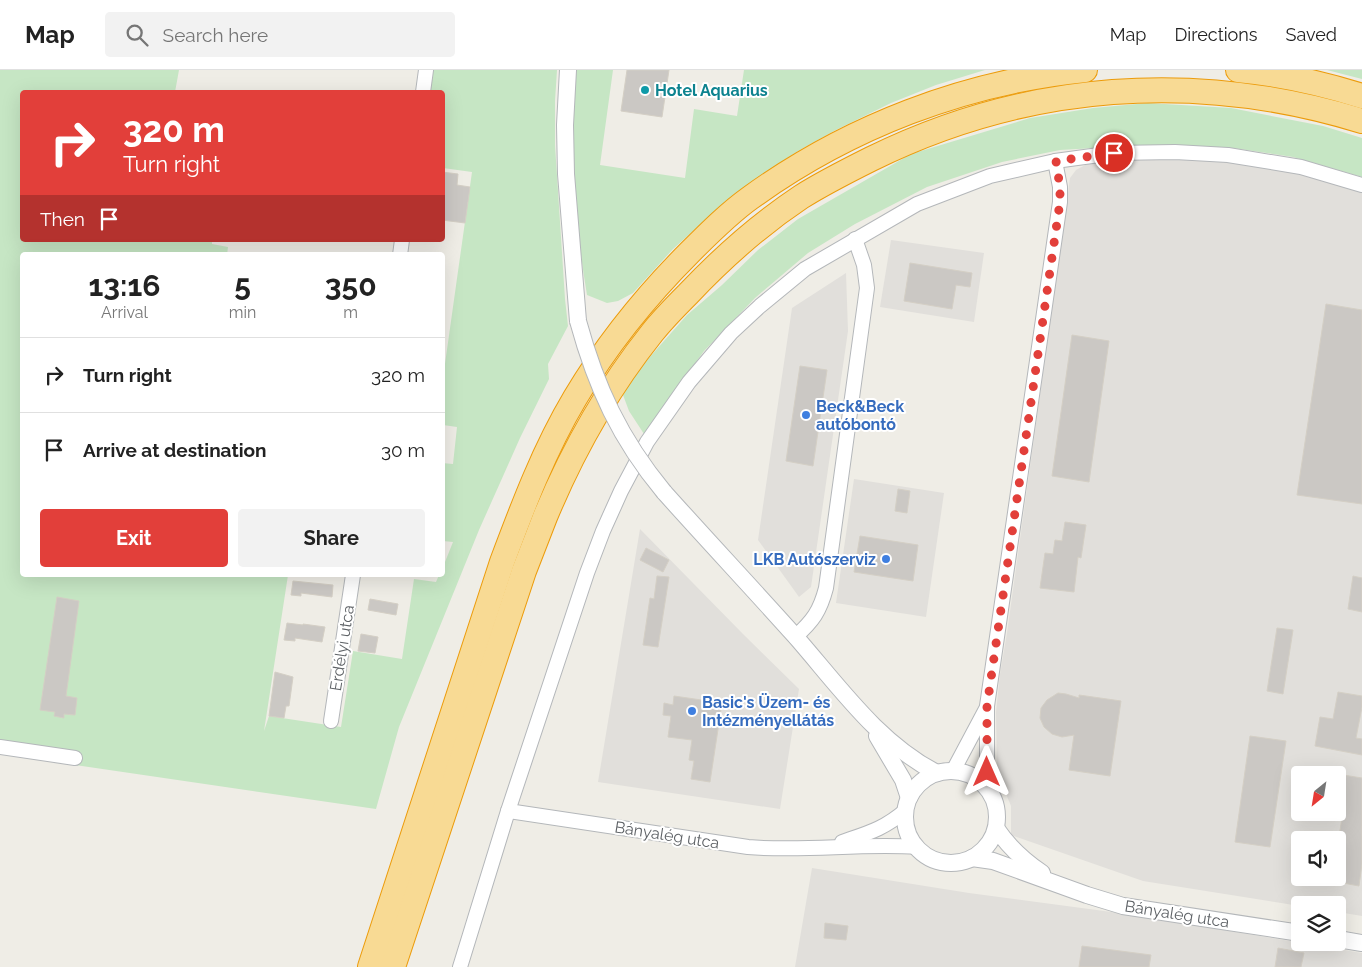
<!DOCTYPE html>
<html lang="en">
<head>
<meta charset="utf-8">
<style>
	body { margin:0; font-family:Raleway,sans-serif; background:#f2f2f2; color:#222; height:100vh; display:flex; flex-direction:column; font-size:19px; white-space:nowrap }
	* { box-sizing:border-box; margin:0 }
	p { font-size:16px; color:#767676 }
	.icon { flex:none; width:28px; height:28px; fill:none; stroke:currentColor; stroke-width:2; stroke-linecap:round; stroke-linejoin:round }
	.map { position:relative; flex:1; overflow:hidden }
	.panel { position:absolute; left:20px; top:182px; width:425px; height:325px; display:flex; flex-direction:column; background:#fff; border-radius:5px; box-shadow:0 5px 20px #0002 }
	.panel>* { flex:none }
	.top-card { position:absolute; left:20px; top:20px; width:425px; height:152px; border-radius:5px; box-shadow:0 5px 20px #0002; background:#e23f3a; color:#fff; overflow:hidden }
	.needle { width:32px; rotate:210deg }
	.tools { position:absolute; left:1291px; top:696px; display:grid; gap:10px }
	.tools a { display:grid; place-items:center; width:55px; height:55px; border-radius:5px; background:#fff; box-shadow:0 5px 20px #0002; font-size:25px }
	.pin { position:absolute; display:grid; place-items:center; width:42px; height:42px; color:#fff; margin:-21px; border:2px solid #fff; border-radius:50%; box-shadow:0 1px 5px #0007 }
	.me { position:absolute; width:55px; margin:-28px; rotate:0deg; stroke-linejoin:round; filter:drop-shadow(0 0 4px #0008) }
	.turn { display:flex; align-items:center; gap:18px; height:105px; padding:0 20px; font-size:22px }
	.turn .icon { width:65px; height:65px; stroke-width:2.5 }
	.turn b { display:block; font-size:35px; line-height:42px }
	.then { display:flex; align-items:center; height:48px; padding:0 20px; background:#0003; gap:10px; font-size:19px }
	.eta { display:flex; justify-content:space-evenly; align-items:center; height:85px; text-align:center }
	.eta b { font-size:30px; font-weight:700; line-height:35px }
	.button { display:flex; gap:10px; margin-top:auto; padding:10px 20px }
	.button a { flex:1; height:58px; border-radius:5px; background:#e23f3a; color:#fff; font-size:20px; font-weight:700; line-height:58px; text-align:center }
	.button a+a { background:#f2f2f2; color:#222 }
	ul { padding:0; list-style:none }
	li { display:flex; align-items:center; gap:15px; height:75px; padding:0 20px; border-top:1px solid #e0e0e0 }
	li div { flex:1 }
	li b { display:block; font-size:19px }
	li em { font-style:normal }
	header { display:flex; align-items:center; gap:30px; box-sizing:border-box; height:70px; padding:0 25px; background:#fff; border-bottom:1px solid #e0e0e0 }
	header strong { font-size:24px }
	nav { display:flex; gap:28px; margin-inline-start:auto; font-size:18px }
	.search { width:350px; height:45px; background:#f2f2f2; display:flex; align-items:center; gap:12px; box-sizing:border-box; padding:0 18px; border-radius:5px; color:#767676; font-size:19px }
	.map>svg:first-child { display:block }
	.industrial { fill:#e1dfdb; fill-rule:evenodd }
	.green { fill:#c6e6c4 }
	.building { fill:#cbc8c4; stroke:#d4cfc5 }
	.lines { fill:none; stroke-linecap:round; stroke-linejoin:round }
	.minor-casing { stroke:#b4b7ba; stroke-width:16 }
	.tertiary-casing { stroke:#b4b7ba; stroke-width:18 }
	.motorway-casing { stroke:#ec9b0a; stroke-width:26 }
	.minor { stroke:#fff; stroke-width:14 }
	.tertiary { stroke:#fff; stroke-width:16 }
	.motorway { stroke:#f8da94; stroke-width:24 }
	.tertiary-bridge-casing { stroke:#b4b7ba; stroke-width:18; stroke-linecap:butt }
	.tertiary-bridge { stroke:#fff; stroke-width:16 }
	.route { stroke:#e23f3a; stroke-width:9; stroke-dasharray:0 16.2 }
	.culture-dot { fill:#0f9aa8; stroke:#fff; stroke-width:2 }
	.shop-dot { fill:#3f7fe0; stroke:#fff; stroke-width:2 }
	.labels { text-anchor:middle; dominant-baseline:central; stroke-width:4; stroke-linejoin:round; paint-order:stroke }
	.culture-label { font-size:16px; font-weight:bold; fill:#0d838f; stroke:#fff; text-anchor:start }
	.shop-label { font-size:16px; font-weight:bold; fill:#366cbe; stroke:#fff; text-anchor:start }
	.street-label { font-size:16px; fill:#5e6266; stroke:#fff }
</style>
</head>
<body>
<header>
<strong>Map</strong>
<div class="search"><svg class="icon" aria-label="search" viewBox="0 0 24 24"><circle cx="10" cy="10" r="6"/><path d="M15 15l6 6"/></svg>Search here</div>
<nav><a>Map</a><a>Directions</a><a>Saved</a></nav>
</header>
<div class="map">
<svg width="1362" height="897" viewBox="0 0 1362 897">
	<rect width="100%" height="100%" fill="#efede6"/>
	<g class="industrial">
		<path d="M1182,88l48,4 69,12 63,18v724l-24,-4v-7l-38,1 -157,-25 -132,-46v-29l-14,-34 -1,-60 4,-38 7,-41 63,-455 6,-8 11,-6 53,-5zM1300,705h38v37h-38zM1300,770h38v38h-38z"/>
		<polygon points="891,170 984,183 974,252 880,237"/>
		<polygon points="846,203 848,261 811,517 799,527 758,470 792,238"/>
		<polygon points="854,409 944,423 926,547 836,533"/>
		<polygon points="640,459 743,564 799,619 780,739 598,712"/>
		<polygon points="812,798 969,823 1134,845 1362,883 1362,897 795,897"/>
	</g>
	<g class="green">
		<polygon points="0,0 179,0 175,22 22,22 22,170 212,170 212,174 228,177 227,185 22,185 22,505 288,505 264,661 269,646 341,657 353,581 402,589 414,509 436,512 439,505 442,505 443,497 453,472 443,471 442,393 453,394 457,357 443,355 442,315 472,102 443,98 442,22 430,22 433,0 557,0 555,31 555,75 565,229 568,256 548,294 549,309 520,368 479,460 399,657 376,739 0,684"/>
		<path d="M576,0h37l-13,95 85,13 9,-69 43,7 7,-46h241l-49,15 -45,18 -57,28 -36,20 -64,43 -61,55 -40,44 -15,8 -11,2 -20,-8c-9,-53 -14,-107 -14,-160 0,-22 2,-43 3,-65z"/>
		<polygon points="1327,0 1362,0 1362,9"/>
		<polygon points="1148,33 1231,38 1323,56 1362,68 1362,107 1293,87 1233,78 1147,75 1060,80 1002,92 927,117 855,154 808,183 755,228 704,281 644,364 629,341 623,325 640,298 687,245 722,215 758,180 798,149 911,84 1030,48 1093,38"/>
	</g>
	<g class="building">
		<polygon points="627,0 669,0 662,47 621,41"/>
		<polygon points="442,102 458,104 457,115 470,117 465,153 442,150"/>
		<polygon points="910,193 972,203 970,217 956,215 952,239 904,231"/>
		<polygon points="1326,234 1362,240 1362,434 1297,425"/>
		<polygon points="1072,265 1109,271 1089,412 1052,406"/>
		<polygon points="800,296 827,300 813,396 786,391"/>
		<polygon points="898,419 910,421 907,443 895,441"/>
		<polygon points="1065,452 1086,455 1081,488 1078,487 1074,522 1040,518 1045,483 1053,484 1055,470 1062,471"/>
		<polygon points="860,466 918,475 913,511 854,502"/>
		<polygon points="646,478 669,490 663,502 640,490"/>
		<polygon points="657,506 669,507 658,577 643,575 650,528 654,529"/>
		<polygon points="1353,506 1362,508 1362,542 1348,539"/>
		<polygon points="293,511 333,515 332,527 301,523 301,526 291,525"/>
		<polygon points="57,527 79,531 66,626 77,628 75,645 64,644 64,648 54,646 55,642 40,640"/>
		<polygon points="370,529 398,534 396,545 368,540"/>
		<polygon points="287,553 303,555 303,554 325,557 322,572 295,568 295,571 284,570"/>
		<polygon points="1277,558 1293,560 1283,624 1267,621"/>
		<polygon points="361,564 378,567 375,583 358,581"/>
		<polygon points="275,602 293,607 289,636 286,636 284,648 269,646"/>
		<polygon points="1338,622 1362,626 1362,637 1356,668 1362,669 1362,685 1315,676 1320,647 1333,649"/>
		<polygon points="1058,623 1066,624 1079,628 1079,625 1121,631 1110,706 1069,700 1074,665 1062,667 1052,664 1044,657 1040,648 1041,638 1047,630"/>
		<polygon points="674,626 722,633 710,712 691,709 694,691 689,690 692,670 668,667 671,646 663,645 664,633 673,635"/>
		<polygon points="1250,666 1286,671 1270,777 1235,772"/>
		<polygon points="1337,704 1362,708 1362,794 1359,816 1338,812 1338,774 1345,727 1338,726"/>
		<polygon points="825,853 848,856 846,870 824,868"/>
		<polygon points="1082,876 1151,885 1149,897 1079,897"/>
		<polygon points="1278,878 1304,883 1301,897 1275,897"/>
	</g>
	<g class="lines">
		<defs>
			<g id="minor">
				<polyline points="423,22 426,0"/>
				<polyline points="400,185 402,170"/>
				<path d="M795,567c18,-16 25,-26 31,-49l41,-300 -3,-23 -9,-26"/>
				<polyline points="331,651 353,505"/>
				<polyline points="0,677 75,688"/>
				<polyline points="953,701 986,639"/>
				<polyline points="987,718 987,636 1060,132 1060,117 1055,91"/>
				<path d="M508,741l240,36c56,5 112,-4 169,0"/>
				<path d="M842,772c26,-9 42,-13 64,-32"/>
				<polyline points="460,897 508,741 587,503 603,461 621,421 647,372 689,312 731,263 760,236 805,199 917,134 990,106 1055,91 1114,83 1175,82 1228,85 1301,97 1362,115"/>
			</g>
			<g id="tertiary">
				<polyline points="568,0 565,55 566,104 578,251"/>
				<path d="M664,422c43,48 88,96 131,144 43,49 83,107 142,137"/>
				<polyline points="877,666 903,710 909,728"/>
				<circle cx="951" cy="747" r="46"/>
				<path d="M996,758c12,18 28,33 46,45"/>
				<polyline points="972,788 993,791 1087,825 1123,836 1300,863"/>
				<polyline points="1338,869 1362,873"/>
			</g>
			<g id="motorway">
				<path d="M1238,0c42,4 83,13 124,26"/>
				<path d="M370,897l132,-405c21,-56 42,-112 73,-164 32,-54 71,-102 115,-146 19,-19 39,-39 60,-54 98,-71 215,-116 335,-128"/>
				<path d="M393,897l131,-396c7,-18 14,-36 21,-54 27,-65 63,-129 107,-184 11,-14 23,-26 36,-39 34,-36 71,-69 113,-97 22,-14 46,-26 70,-38 156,-77 325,-89 491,-38"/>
			</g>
		</defs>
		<use href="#minor" class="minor-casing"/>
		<use href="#tertiary" class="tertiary-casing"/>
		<use href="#motorway" class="motorway-casing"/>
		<use href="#minor" class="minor"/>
		<use href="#tertiary" class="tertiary"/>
		<use href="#motorway" class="motorway"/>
		<defs>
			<path id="tertiary-bridge" d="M578,251c18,66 42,118 86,171"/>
		</defs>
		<use href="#tertiary-bridge" class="tertiary-bridge-casing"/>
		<use href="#tertiary-bridge" class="tertiary-bridge"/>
	</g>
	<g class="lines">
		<polyline class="route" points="987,702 987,636 1060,132 1060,117 1056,91 1114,83"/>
	</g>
	<circle class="culture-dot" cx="645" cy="20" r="5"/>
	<g class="shop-dot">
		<circle cx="806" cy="345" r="5"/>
		<circle cx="886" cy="489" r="5"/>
		<circle cx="692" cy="641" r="5"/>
	</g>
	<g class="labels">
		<g class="culture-label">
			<text x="655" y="20">Hotel Aquarius</text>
		</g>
		<g class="shop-label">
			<text x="816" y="336">Beck&amp;Beck<tspan x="816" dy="18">autóbontó</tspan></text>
			<text x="876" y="489" text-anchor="end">LKB Autószerviz</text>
			<text x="702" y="632">Basic's Üzem- és<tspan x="702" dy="18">Intézményellátás</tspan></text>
		</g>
		<g class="street-label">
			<text transform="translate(342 578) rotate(-81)">Erdélyi utca</text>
			<text transform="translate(667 765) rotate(9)">Bányalég utca</text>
			<text transform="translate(1177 844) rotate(9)">Bányalég utca</text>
		</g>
	</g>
</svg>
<div class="tools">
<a><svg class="needle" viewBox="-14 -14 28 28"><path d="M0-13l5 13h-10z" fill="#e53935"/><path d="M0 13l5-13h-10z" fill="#767676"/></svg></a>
<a><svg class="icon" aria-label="sound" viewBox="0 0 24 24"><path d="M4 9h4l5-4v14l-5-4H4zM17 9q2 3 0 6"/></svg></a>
<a><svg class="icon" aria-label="layers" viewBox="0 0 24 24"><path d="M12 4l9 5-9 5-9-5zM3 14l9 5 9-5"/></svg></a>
</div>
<div class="pin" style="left:1114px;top:83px;background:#d93025"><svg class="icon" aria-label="arrive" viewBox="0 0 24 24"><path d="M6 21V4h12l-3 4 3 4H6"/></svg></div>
<svg class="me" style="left:987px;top:702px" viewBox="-20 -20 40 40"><path d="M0-17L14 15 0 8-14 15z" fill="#e23f3a" stroke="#fff" stroke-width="4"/></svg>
<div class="top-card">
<div class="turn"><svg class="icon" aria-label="right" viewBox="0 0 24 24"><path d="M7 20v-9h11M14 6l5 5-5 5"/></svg><div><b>320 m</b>Turn right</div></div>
<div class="then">Then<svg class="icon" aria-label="arrive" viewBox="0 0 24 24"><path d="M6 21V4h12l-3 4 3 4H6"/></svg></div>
</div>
<section class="panel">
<div class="eta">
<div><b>13:16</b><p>Arrival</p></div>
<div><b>5</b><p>min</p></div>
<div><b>350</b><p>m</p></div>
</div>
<ul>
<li><svg class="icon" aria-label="right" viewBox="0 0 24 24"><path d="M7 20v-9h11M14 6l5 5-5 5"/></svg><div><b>Turn right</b></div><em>320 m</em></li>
<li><svg class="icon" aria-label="arrive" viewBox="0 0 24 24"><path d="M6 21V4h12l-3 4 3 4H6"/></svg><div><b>Arrive at destination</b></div><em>30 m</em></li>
</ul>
<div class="button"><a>Exit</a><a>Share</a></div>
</section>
</div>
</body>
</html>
